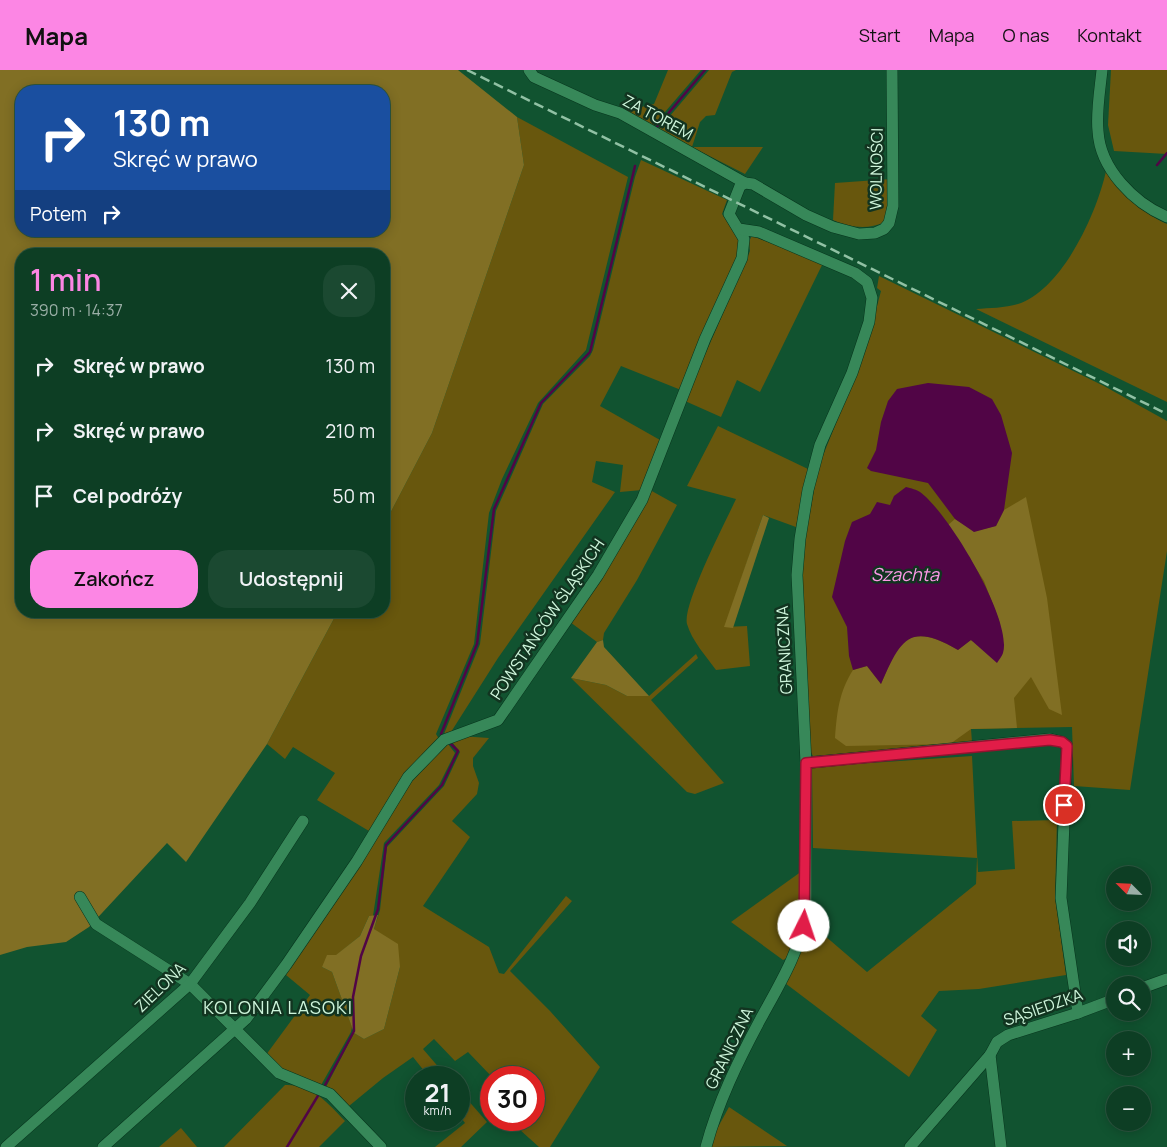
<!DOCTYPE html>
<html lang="pl">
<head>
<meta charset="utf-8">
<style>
	body { margin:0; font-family:Manrope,sans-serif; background:#1b4931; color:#f1f3f6; height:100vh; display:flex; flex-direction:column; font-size:19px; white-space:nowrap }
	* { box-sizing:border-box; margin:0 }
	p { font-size:16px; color:#9aaea6 }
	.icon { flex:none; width:28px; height:28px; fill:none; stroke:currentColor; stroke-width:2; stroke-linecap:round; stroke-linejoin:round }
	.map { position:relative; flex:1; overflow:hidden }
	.sheet { position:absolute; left:15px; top:178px; width:375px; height:370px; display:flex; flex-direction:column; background:#0d3e24; border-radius:20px; box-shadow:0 2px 12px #0003,0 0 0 1px #2d5741 }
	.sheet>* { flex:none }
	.top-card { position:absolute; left:15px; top:15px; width:375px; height:152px; border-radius:20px; box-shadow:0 2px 12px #0003,0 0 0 1px #2d5741; background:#1a4fa0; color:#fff; overflow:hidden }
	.needle { width:32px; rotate:294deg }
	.fabs { position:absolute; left:1106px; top:796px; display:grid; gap:10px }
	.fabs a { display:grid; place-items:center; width:45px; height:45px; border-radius:50%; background:#0d3e24; box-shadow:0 2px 12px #0003,0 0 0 1px #2d5741; font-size:25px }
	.speed { position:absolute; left:405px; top:996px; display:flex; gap:10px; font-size:25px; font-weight:700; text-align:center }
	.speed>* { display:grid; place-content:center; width:65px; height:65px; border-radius:50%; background:#0d3e24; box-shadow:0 2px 12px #0003,0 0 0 1px #2d5741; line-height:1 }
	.speed small { font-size:12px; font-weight:400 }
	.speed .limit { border:8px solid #d22; background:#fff; color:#111 }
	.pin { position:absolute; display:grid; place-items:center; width:42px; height:42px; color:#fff; margin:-21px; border:2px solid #fff; border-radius:50%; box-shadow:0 1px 5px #0007 }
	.me { position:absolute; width:55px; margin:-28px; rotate:4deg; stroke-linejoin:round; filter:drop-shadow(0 0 4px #0008) }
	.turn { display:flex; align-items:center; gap:18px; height:105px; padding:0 15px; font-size:22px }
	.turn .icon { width:65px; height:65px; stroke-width:2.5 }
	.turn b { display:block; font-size:35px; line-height:42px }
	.then { display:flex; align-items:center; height:48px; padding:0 15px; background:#0003; gap:10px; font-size:19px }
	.round { display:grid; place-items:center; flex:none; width:52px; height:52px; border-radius:20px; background:#1b4931 }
	.overview { display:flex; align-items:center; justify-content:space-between; height:85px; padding:0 15px }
	h1 { font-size:30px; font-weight:600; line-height:38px; color:#fc86e4 }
	.cta { display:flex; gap:10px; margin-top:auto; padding:10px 15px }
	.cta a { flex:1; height:58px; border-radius:20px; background:#fc86e4; color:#111; font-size:20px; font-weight:600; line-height:58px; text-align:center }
	.cta a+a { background:#1b4931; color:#f1f3f6 }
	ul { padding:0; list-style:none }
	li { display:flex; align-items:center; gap:15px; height:65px; padding:0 15px }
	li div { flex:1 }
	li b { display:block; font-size:19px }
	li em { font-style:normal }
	header { display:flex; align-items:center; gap:30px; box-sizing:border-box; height:70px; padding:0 25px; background:#fc86e4; color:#111 }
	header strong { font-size:24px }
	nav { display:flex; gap:28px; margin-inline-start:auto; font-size:18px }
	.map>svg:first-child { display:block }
	.green { fill:#68570d }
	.forest { fill:#816f24; fill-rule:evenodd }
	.water { fill:#510546 }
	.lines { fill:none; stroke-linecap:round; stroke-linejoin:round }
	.stream { stroke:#510546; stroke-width:2.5 }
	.minor-casing { stroke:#07351d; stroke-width:12 }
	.minor { stroke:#378859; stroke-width:11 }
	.rail { stroke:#91c1a4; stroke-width:2.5; stroke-dasharray:10 5; stroke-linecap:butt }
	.route-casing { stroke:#92132f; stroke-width:12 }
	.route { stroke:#e11d48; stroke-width:9 }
	.labels { text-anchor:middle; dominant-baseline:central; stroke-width:5; stroke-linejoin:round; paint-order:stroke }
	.street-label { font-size:16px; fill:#cff6dc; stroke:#123420 }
	.water-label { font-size:18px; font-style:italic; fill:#fc99e7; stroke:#123420 }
	.neighbourhood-label { font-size:18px; letter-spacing:1px; fill:#cff6dc; stroke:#123420 }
</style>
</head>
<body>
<header>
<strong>Mapa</strong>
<nav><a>Start</a><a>Mapa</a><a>O nas</a><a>Kontakt</a></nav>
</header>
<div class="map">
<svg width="1167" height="1077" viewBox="0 0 1167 1077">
	<rect width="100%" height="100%" fill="#115330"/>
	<g class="green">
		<polygon points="668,0 701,0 653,56 624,41 654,34"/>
		<polygon points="709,0 736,0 732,2 715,45 706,46 700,52 692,77 763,77 745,104 658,60"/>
		<polygon points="1111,0 1167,0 1167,84 1114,81 1108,55"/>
		<polygon points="517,47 628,107 586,280 538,333 502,409 489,443 474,574 436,664 439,669 369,761 317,730 335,703 293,677 285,689 267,674 338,541 384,541 384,455 432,363 524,95"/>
		<polygon points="641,90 727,130 722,144 740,172 733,201 681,320 621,296 600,336 660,370 642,420 620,422 623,395 596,391 592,412 615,422 498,588 451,662 444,664 480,574 496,441 543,334 590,286 593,280 635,107"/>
		<path d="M1106,101c19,22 34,41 61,53v178l-191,-93c13,-1 29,-1 42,-5 44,-14 79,-91 88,-133z"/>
		<path d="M891,109l-6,43c-17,8 -35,6 -52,-2l2,-37z"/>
		<polygon points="752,166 823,193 760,322 737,310 721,347 685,331 750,181 749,171"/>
		<polygon points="879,206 1104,316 1167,351 1167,481 1130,720 1074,716 1072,657 971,659 972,672 813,686 809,679 800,497 818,398 865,281 881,221 877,218"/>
		<path d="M718,356l90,43 -12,58 -33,-12 -38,112 22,-1 3,40 -34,4c-10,-14 -24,-29 -29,-46 -5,-19 39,-103 49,-125l-49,-13z"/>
		<polygon points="650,420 677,435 637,510 604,563 603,570 597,572 570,552"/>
		<polygon points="696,584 698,588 651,630 724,713 695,724 687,722 571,608 606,615 627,626 649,626"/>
		<polygon points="460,666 489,668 473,688 473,696 479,713 477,724 452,751 470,767 423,836 489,877 499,903 504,904 566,826 572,831 510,901 550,941 600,997 550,1077 539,1077 509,1050 534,1050 534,1008 492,1007 468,982 455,991 434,969 423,979 447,1007 429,1007 413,987 383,1008 349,1036 325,1019 354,963 364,969 384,959 400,897 374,859 380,840 387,777 444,716 460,682 452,672"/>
		<polygon points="448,674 455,683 439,715 384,773 373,846 369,846 360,866 322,897 332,902 352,957 351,962 320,1017 279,1001 263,989 310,925 286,905 413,710"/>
		<polygon points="972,686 978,802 1015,799 1012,751 1057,750 1055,827 1066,905 979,919 939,921 921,946 937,960 909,1007 785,913 803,876 810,853 867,902 976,814 977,788 813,778 812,697"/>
		<polygon points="802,801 801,846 789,887 783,890 731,852"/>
		<path d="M285,1015c27,-1 43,18 60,36l-26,26h-95z"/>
		<polygon points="459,1020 487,1052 461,1077 435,1077 465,1053 459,1045"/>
		<polygon points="729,1037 787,1076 709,1077 711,1070"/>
		<polygon points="181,1058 197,1077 159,1077"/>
	</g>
	<g class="forest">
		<path d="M0,0h458l59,47 7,48 -92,268 -48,92v-271h-363v357h317l-71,133 -81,118 -19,-19 -78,84 -23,15 -39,5 -27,8zM21,21h363v140h-363z"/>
		<path d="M1026,427l21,101 15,117 -13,-6 -18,-32 -17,21 3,30 -46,1 -21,15 -104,2 -11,-8c2,-26 4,-46 18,-68l14,-4 14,18c5,-11 10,-26 17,-36 15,-22 43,-8 60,2l12,-10 32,15 -2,-32 -16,-42 -36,-56 7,-6 20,12 21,-5 8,-16z"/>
		<polygon points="763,445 769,448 733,558 724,557"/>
		<polygon points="603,570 604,577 649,626 627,626 606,615 571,608 597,572"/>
		<polygon points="378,845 374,859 398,874 400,897 384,959 364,969 354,963 332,902 322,897 327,885 336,885 360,866 369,846"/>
	</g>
	<g class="water">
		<polygon points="928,313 969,317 992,329 1001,345 1012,383 1004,440 996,456 974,462 955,449 928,413 871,401 867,398 876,380 881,352 888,331 897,319"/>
		<path d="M906,417c5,1 11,3 14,5 28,20 93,128 83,161 -1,3 -4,7 -6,10l-26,-23 -13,10c-49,-28 -57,-11 -77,34l-14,-18 -14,4 -4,-14 -2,-29 -15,-30 13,-56 7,-19 18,-8 7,-12 13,3 4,-9z"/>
	</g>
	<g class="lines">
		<g class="stream">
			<polyline points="655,59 705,0"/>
			<polyline points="1157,95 1167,83"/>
			<polyline points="443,666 441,664 477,574 494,439 541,333 590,282 635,96"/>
			<polyline points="324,1017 354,961 353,927 361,886 378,839 386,775 442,715 458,681 450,673"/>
			<polyline points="287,1077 319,1024"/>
		</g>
		<defs>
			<g id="minor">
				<polyline points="529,0 534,7 595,35 620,43 745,113"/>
				<path d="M1102,0c-2,20 -6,42 -4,61 2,38 36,72 69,86"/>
				<polyline points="806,693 1050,669 1062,672 1067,676 1061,828 1078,943"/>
				<polyline points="80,827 96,854 190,914 279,1003 330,1024 381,1077"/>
				<polyline points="1142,918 1167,909"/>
				<polyline points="990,985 1001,1077"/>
				<polyline points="6,1077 190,914 250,833 303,751"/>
				<polyline points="103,1077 246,949 286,895 357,791 408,707 444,670 498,650 598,505 642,430 705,269 742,188 744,169 729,144 740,116 745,113 753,114 806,145 833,157 859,164 875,163 884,159 889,153 893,136 892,0"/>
				<path d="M706,1077c12,-45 32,-86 54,-127 18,-33 41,-70 46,-108v-149l-9,-188 3,-36 8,-49 12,-45 32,-72 17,-51 3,-24 -5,-16 -12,-9 -96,-41 -20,-3"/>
				<polyline points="910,1077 990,985 997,972 1008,965 1078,943 1115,929"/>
			</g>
		</defs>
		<use href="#minor" class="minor-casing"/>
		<use href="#minor" class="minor"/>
		<polyline class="rail" points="467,0 1167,344"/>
	</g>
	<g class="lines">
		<defs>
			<polyline id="route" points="804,856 806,693 1050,670 1062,672 1067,676 1064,735"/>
		</defs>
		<use href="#route" class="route-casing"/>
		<use href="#route" class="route"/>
	</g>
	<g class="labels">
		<g class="street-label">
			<text transform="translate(658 47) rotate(28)">ZA TOREM</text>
			<text transform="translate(876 99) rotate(-89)">WOLNOŚCI</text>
			<text transform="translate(547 549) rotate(-56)">POWSTAŃCÓW ŚLĄSKICH</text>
			<text transform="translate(784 580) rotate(-93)">GRANICZNA</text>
			<text transform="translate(160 917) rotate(-44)">ZIELONA</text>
			<text transform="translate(1043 937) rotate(-19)">SĄSIEDZKA</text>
			<text transform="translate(729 978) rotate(-64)">GRANICZNA</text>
		</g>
		<g class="water-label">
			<text x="905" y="504">Szachta</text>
		</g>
		<g class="neighbourhood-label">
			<text x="278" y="937">KOLONIA LASOKI</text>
		</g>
	</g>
</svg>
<div class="fabs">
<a><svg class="needle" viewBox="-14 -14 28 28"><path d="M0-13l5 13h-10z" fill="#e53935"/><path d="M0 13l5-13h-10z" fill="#9aaea6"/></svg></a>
<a><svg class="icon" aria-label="sound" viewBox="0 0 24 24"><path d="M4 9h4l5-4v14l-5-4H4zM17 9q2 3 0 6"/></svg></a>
<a><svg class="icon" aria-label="search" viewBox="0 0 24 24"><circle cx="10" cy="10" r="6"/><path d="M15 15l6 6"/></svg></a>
<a>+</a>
<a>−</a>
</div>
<div class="speed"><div>21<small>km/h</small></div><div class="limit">30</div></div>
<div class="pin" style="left:1064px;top:735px;background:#d93025"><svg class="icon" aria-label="arrive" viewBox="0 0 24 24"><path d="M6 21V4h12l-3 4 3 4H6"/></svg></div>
<svg class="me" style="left:804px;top:856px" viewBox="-20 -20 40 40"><circle r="19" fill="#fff"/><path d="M0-13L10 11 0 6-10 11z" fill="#e11d48"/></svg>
<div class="top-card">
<div class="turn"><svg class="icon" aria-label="right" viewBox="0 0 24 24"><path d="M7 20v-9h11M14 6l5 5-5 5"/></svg><div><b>130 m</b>Skręć w prawo</div></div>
<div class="then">Potem<svg class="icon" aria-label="right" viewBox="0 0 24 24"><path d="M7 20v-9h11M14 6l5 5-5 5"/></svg></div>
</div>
<section class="sheet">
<div class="overview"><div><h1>1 min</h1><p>390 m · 14:37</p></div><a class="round"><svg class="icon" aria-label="close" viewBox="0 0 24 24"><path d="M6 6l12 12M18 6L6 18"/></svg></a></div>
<ul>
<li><svg class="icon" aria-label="right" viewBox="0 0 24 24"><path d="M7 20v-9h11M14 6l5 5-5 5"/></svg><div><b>Skręć w prawo</b></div><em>130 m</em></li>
<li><svg class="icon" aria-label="right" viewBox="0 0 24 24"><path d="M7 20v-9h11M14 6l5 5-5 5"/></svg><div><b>Skręć w prawo</b></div><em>210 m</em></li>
<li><svg class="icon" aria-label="arrive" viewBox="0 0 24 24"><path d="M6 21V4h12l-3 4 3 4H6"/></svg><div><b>Cel podróży</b></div><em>50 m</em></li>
</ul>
<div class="cta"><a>Zakończ</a><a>Udostępnij</a></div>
</section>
</div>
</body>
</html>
